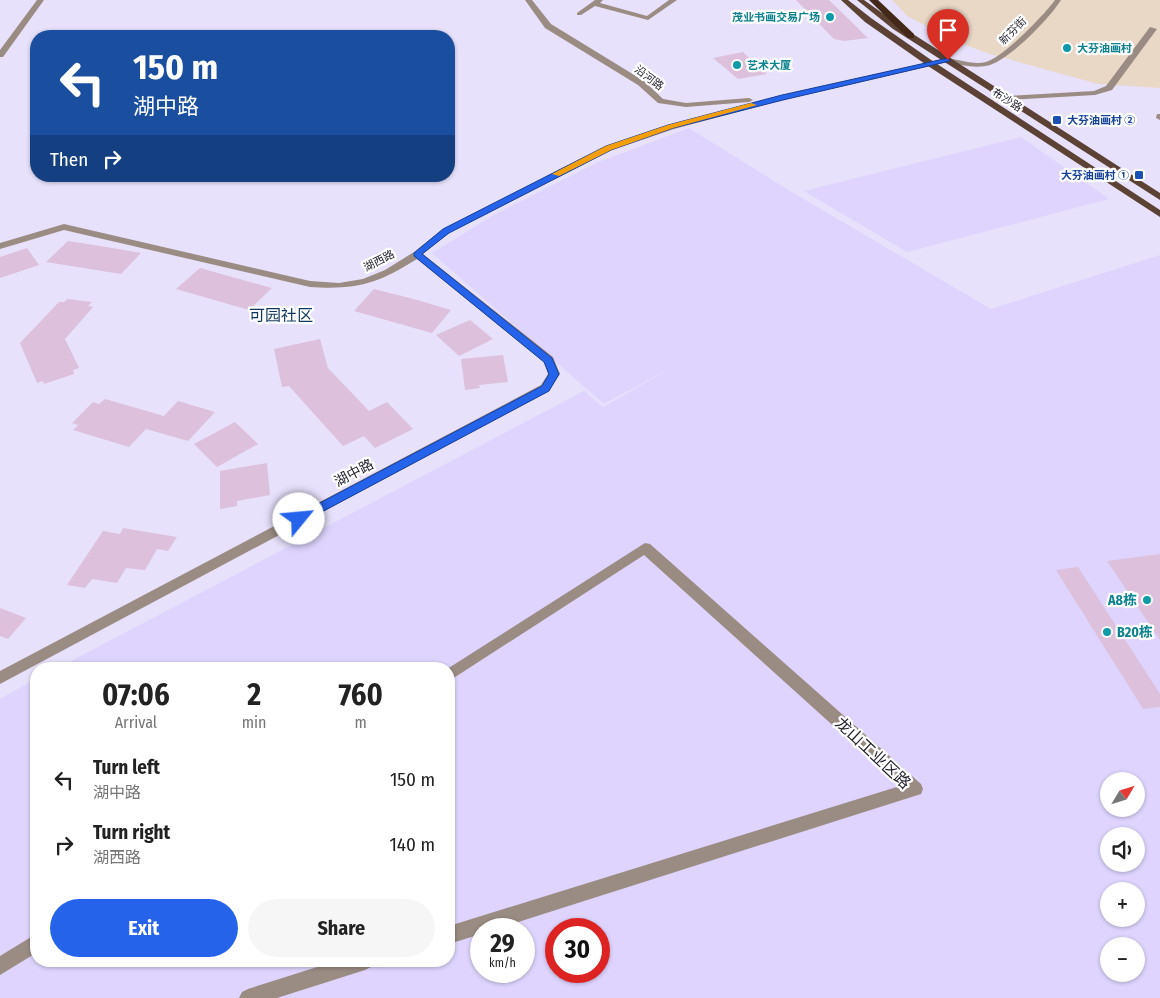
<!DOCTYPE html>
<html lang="en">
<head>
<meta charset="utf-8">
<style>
	body { margin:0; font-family:"Fira Sans Condensed","Noto Sans SC",sans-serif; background:#f6f6f6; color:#222; height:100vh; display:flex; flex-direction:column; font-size:19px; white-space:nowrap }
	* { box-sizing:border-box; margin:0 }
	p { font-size:16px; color:#767676 }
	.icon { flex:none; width:28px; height:28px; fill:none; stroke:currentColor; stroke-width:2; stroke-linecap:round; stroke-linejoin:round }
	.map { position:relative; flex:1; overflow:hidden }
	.details { position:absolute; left:30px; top:662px; width:425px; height:305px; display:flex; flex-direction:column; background:#fff; border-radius:20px; box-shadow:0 1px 4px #0004 }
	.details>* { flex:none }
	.hud { position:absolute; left:30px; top:30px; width:425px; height:152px; border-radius:20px; box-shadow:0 1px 4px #0004; background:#1a4fa0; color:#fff; overflow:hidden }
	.needle { width:32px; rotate:52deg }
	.buttons { position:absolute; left:1100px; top:772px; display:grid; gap:10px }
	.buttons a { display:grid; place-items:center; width:45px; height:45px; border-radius:50%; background:#fff; box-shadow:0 1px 4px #0004; font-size:25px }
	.speed { position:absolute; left:470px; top:918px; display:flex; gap:10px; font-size:25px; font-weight:700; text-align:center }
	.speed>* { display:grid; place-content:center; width:65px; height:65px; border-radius:50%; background:#fff; box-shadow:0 1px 4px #0004; line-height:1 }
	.speed small { font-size:12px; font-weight:400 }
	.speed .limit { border:8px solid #d22; background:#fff; color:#111 }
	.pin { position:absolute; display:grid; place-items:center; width:42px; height:42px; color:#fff; margin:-51px -21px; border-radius:50% 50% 50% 0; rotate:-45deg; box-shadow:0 0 5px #0007 }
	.pin .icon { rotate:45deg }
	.me { position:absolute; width:55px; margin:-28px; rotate:62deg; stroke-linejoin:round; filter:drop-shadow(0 0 4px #0008) }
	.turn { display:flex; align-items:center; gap:18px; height:105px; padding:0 20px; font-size:22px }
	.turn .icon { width:65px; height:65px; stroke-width:2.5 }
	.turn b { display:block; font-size:35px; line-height:42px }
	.then { display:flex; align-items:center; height:48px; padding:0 20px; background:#0003; gap:10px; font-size:19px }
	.eta { display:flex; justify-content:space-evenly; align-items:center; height:85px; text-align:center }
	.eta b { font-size:30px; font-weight:700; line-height:35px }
	.primary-button { display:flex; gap:10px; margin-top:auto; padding:10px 20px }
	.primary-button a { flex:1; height:58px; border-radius:30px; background:#2563eb; color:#fff; font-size:20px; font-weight:700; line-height:58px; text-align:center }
	.primary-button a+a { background:#f6f6f6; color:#222 }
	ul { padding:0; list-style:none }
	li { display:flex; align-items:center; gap:15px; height:65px; padding:0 20px }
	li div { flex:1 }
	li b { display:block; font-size:19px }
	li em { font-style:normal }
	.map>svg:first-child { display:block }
	.commercial { fill:#ead8c7 }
	.built { fill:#ded4fe; fill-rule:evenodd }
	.building { fill:#ddc0db }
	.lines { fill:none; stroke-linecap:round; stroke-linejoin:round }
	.minor { fill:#9a8b83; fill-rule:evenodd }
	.major { fill:#5b4235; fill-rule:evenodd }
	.highway { fill:#44291a; fill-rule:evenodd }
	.route { fill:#2563eb; stroke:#184099 }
	.slow { fill:#f59e0b }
	.culture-dot { fill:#0f9aa8; stroke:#fff; stroke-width:2 }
	.transit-dot { fill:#1a4fb4; stroke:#fff; stroke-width:2 }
	.labels { text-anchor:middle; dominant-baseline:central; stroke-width:4.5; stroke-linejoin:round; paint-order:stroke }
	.far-culture-label { font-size:11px; font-weight:bold; fill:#0d838f; stroke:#fff; text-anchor:start }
	.far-street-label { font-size:11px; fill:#211e2b; stroke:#fff }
	.far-transit-label { font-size:11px; font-weight:bold; fill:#164399; stroke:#fff; text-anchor:start }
	.street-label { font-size:14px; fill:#211e2b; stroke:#fff }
	.culture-label { font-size:14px; font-weight:bold; fill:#0d838f; stroke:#fff; text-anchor:end }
	.quarter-label { font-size:16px; fill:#0d375c; stroke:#fff }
	.near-street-label { font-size:16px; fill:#211e2b; stroke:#fff }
</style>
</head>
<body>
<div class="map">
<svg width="1160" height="998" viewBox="0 0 1160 998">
	<rect width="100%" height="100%" fill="#e7e1fc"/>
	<polygon class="commercial" points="892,0 1160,0 1160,88 1098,84 990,54 957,42 907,16"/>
	<g class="built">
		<path d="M689,128l101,63 201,118 169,-54v743h-1160v-299l36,-20v282h413v-292h-393l528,-278 19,16 77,-44 -76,41 -172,-151 65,-40 99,-50zM1109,781h27v28h-27zM1109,836h27v28h-27zM1109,891h27v28h-27zM481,929h43v42h-43zM556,929h43v42h-43zM1109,946h27v28h-27z"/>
		<polygon points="1021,137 1109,199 907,252 804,191"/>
	</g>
	<g class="building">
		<polygon points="796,0 829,0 868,38 844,41 834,39"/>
		<polygon points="743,52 757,65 767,74 738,79 713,58"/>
		<polygon points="68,241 100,246 141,253 121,274 46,262"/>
		<polygon points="27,248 39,265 0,278 0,257"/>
		<polygon points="200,268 250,282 272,288 249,310 176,289"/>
		<polygon points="374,289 417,300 451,310 432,333 354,311"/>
		<polygon points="67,299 92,302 88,306 93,307 65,339 79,368 73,370 74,374 44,384 43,381 37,383 20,343 59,302 64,302"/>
		<polygon points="470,320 493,339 459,356 436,335"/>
		<polygon points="320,339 328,368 369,411 387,402 413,429 375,448 364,436 343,446 289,386 282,387 274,349"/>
		<polygon points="503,355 508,382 479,385 480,388 465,390 461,359"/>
		<polygon points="105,399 164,416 178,401 215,412 188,441 146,429 129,447 73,430 78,425 72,423 93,402 99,404"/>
		<polygon points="235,422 258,444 217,467 194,444"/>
		<polygon points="267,463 270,495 237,501 237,506 220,509 220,471"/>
		<polygon points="123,528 177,537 168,551 157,549 145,570 126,568 117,583 92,579 85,588 67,585 103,531 120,534"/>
		<polygon points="1160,554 1160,640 1107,561"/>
		<polygon points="1078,567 1160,694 1160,707 1143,709 1056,570"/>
		<polygon points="0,608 26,618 8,639 0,636"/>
	</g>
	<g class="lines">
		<g class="minor">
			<polygon points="37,0 44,0 3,57 0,57 0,50"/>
			<polygon points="525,0 532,0 551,24 644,81 663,99 686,103 749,98 753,100 749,102 686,107 658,103 638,85 545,28"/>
			<polygon points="595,0 603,0 600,3 647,16 669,0 677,0 648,20 595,6 581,15 577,15 577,13"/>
			<path d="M1055,0h6c-11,18 -51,59 -71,65 -14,4 -28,0 -42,-3l-165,38 -109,29 -62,21 -163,83 -26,21 130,103 7,17 -11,17 -549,293v-13l541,-286 7,-11 -4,-12 -127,-103c-40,25 -60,31 -107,28l-246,-57 -64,19v-6l64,-19 246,57 29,2 24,-4 22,-9 29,-18 29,-23 163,-83 62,-21 111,-29 169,-38c12,2 26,7 38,4 18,-5 58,-47 69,-62z"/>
			<polygon points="1150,27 1157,29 1112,90 1095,95 1006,100 1002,98 1006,96 1094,91 1106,86"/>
			<polygon points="1157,114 1160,114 1160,120 1156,118"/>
			<polygon points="645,543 650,544 921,784 923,789 921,794 496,929 481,929 481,934 449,944 449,926 900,786 644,555 449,681 449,669 447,669"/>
			<polygon points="36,934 36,953 0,975 0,956"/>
			<polygon points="336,961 374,961 371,967 365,970 277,998 239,998 242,992 248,989"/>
		</g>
		<g class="major">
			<polygon points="841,0 848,0 871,18 934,62 1160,210 1160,217 928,66 865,22"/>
			<polygon points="857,0 864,0 899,25 1160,193 1160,200 893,29"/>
		</g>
		<polygon class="highway" points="869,0 878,0 914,34 914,38 908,38"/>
	</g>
	<polygon class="route" points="948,58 950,61 783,100 673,128 611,150 449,233 422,254 552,358 559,374 549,391 303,522 295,522 295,516 542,386 549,374 544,362 414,256 414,253 443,229 606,146 668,125 782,95"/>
	<polygon class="slow" points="751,103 757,105 673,128 611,150 559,176 552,174 606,146 668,125"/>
	<g class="culture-dot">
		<circle cx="830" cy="17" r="5"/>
		<circle cx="1067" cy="48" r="5"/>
		<circle cx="737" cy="65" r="5"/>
		<circle cx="1147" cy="600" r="5"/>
		<circle cx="1107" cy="632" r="5"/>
	</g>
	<g class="transit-dot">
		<rect x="1052" y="115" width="10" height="10" rx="2.5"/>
		<rect x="1134" y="170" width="10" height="10" rx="2.5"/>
	</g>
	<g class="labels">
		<g class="far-culture-label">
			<text x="820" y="17" text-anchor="end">茂业书画交易广场</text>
			<text x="1077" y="48">大芬油画村</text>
			<text x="747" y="65">艺术大厦</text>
		</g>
		<g class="far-street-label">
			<text transform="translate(1013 31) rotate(-45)">新芬街</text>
			<text transform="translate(649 78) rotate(37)">沿河路</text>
			<text transform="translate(1007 100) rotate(33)">布沙路</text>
			<text transform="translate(379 261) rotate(-27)">湖西路</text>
		</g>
		<g class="far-transit-label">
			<text x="1067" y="120">大芬油画村 ②</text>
			<text x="1129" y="175" text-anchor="end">大芬油画村 ①</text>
		</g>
		<g class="street-label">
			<text transform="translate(354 473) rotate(-28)">湖中路</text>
		</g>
		<g class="culture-label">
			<text x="1137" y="600">A8栋</text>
			<text x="1117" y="632" text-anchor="start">B20栋</text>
		</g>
		<g class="quarter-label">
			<text x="281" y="315">可园社区</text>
		</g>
		<g class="near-street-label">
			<text transform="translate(873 753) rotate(43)">龙山工业区路</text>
		</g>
	</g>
</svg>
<div class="buttons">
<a><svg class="needle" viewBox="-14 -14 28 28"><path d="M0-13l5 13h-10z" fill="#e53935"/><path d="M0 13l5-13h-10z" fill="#767676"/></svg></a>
<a><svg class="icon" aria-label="sound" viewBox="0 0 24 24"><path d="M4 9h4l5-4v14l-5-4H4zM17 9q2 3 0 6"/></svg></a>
<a>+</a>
<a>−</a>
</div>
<div class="speed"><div>29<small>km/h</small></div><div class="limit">30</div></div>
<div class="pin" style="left:948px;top:60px;background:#d93025"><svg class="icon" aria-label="arrive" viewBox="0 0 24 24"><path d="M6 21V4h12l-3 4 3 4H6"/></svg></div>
<svg class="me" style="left:299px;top:519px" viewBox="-20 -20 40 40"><circle r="19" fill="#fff"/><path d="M0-13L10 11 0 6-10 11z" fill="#2563eb"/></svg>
<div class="hud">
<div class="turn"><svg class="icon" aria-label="left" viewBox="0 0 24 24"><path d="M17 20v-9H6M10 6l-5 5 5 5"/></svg><div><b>150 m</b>湖中路</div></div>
<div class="then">Then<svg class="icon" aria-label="right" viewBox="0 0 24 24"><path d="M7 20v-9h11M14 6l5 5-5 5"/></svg></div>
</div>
<section class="details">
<div class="eta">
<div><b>07:06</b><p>Arrival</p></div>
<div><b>2</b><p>min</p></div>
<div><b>760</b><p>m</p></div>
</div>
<ul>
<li><svg class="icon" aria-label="left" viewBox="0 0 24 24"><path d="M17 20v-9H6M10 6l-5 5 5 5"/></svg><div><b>Turn left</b><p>湖中路</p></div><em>150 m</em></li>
<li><svg class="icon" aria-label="right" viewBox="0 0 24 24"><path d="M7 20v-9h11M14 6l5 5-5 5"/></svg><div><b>Turn right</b><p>湖西路</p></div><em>140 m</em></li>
</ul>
<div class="primary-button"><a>Exit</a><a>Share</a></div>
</section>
</div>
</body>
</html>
